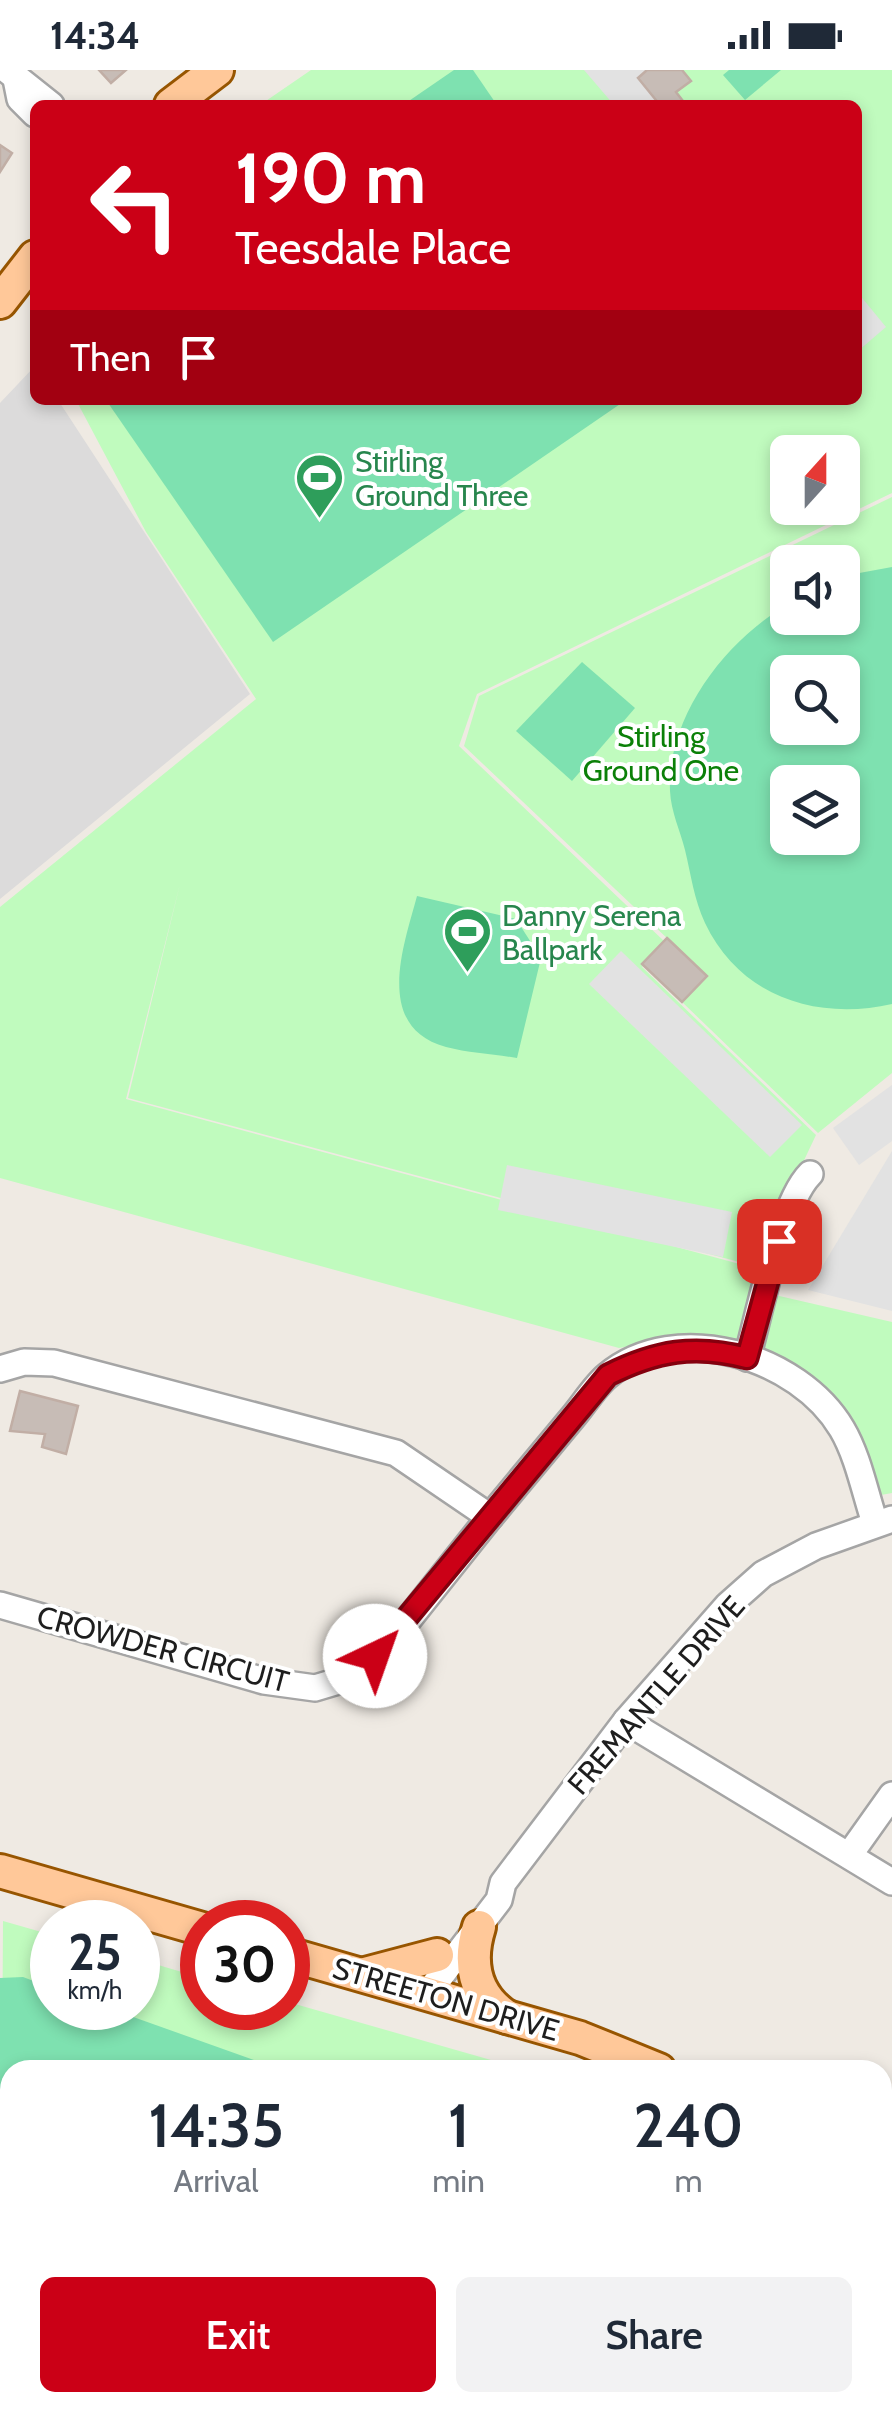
<!DOCTYPE html>
<html lang="en">
<head>
<meta charset="utf-8">
<style>
	body { margin:0; font-family:Cabin,sans-serif; background:#f2f2f3; color:#1f2937; height:100vh; display:flex; flex-direction:column; font-size:38px; white-space:nowrap }
	* { box-sizing:border-box; margin:0 }
	p { font-size:32px; color:#747a83 }
	.icon { flex:none; width:55px; height:55px; fill:none; stroke:currentColor; stroke-width:2; stroke-linecap:round; stroke-linejoin:round }
	.map { position:relative; flex:1; overflow:hidden }
	.panel { position:absolute; left:0px; top:1990px; width:892px; height:352px; display:flex; flex-direction:column; background:#fff; border-radius:30px 30px 0 0; box-shadow:0 5px 15px #0003 }
	.panel>* { flex:none }
	.hud { position:absolute; left:30px; top:30px; width:832px; height:305px; border-radius:15px; box-shadow:0 5px 15px #0003; background:#cb0016; color:#fff; overflow:hidden }
	.needle { width:65px; rotate:21deg }
	.buttons { position:absolute; left:770px; top:365px; display:grid; gap:20px }
	.buttons a { display:grid; place-items:center; width:90px; height:90px; border-radius:15px; background:#fff; box-shadow:0 5px 15px #0003; font-size:50px }
	.speed { position:absolute; left:30px; top:1830px; display:flex; gap:20px; font-size:50px; font-weight:700; text-align:center }
	.speed>* { display:grid; place-content:center; width:130px; height:130px; border-radius:50%; background:#fff; box-shadow:0 5px 15px #0003; line-height:1 }
	.speed small { font-size:25px; font-weight:400 }
	.speed .limit { border:15px solid #d22; background:#fff; color:#111 }
	.pin { position:absolute; display:grid; place-items:center; width:85px; height:85px; color:#fff; margin:-42px; border-radius:20px; box-shadow:0 5px 15px #0006 }
	.me { position:absolute; width:110px; margin:-55px; rotate:42deg; stroke-linejoin:round; filter:drop-shadow(0 0 8px #0008) }
	.turn { display:flex; align-items:center; gap:35px; height:210px; padding:0 40px; font-size:45px }
	.turn .icon { width:130px; height:130px; stroke-width:2.5 }
	.turn b { display:block; font-size:70px; line-height:85px }
	.then { display:flex; align-items:center; height:95px; padding:0 40px; background:#0003; gap:20px; font-size:38px }
	.eta { display:flex; justify-content:space-evenly; align-items:center; height:170px; text-align:center }
	.eta b { font-size:60px; font-weight:600; line-height:70px }
	.primary-button { display:flex; gap:20px; margin-top:auto; padding:20px 40px }
	.primary-button a { flex:1; height:115px; border-radius:15px; background:#cb0016; color:#fff; font-size:40px; font-weight:600; line-height:115px; text-align:center }
	.primary-button a+a { background:#f2f2f3; color:#1f2937 }
	.status { display:flex; justify-content:space-between; align-items:center; height:70px; padding:0 50px; background:#fff; direction:ltr }
	.status svg { height:28px; fill:currentColor }
	.map>svg:first-child { display:block }
	.residential { fill:#dcdbdb }
	.park { fill:#c0fbbe; fill-rule:evenodd }
	.pitch { fill:#7ee1b0; fill-rule:evenodd }
	.parking { fill:#e2e2e2 }
	.building { fill:#c7bcb6; stroke:#c1aea5; stroke-width:2.5 }
	.lines { fill:none; stroke-linecap:round; stroke-linejoin:round }
	.minor-casing { stroke:#a5a5a5; stroke-width:30 }
	.major-casing { stroke:#975500; stroke-width:38 }
	.minor { stroke:#fff; stroke-width:25 }
	.major { stroke:#ffc899; stroke-width:32 }
	.route-casing { stroke:#84000e; stroke-width:25 }
	.route { stroke:#cb0016; stroke-width:18 }
	.labels { text-anchor:middle; dominant-baseline:central; stroke-width:8; stroke-linejoin:round; paint-order:stroke }
	.leisure-label { font-size:30px; fill:#27864d; stroke:#fff; text-anchor:start }
	.park-label { font-size:30px; fill:#0b8008; stroke:#fff }
	.street-label { font-size:30px; fill:#1e1e1e; stroke:#fff }
</style>
</head>
<body>
<div class="status"><b>14:34</b><svg viewBox="0 0 49 12"><path d="M0 12V9h3v3zM5 12V6h3v6zM10 12V3h3v9zM15 12V0h3v12zM26 1h20v11H26zM47 4h2v5h-2z"/></svg></div>
<div class="map">
<svg width="892" height="2341" viewBox="0 0 892 2341">
	<rect width="100%" height="100%" fill="#efeae3"/>
	<polygon class="residential" points="35,296 35,330 58,330 250,624 0,829 0,333"/>
	<g class="park">
		<path d="M311,0h581v423l-415,201 -18,52 206,196 -23,25 174,168 -62,131 -626,-168 52,-214 -54,215 636,171 -21,74 -77,-4 -45,8 -619,-170v-271l256,-208 -110,-167 -70,-132h782v-295h-598zM788,382h54v56h-54z"/>
		<path d="M892,427v576l-74,60 -136,-131 25,-26 -243,-230 15,-50zM788,492h54v56h-54zM788,602h54v56h-54zM788,712h54v56h-54z"/>
		<polygon points="775,1225 892,1252 892,1423 881,1425 838,1342 759,1272"/>
		<polygon points="3,1851 52,1865 52,1938 138,1938 138,1889 202,1908 202,1938 288,1938 288,1932 491,1990 491,2000 10,2000 10,2332 418,2333 407,2341 0,2341"/>
		<polygon points="883,2214 892,2225 892,2341 850,2341 849,2333 882,2332"/>
	</g>
	<g class="pitch">
		<polygon points="454,0 473,0 497,35 403,35"/>
		<polygon points="729,0 781,0 745,30 723,5"/>
		<polygon points="106,330 626,330 273,572"/>
		<path d="M892,497v437c-75,17 -152,-7 -187,-81 -11,-24 -14,-48 -20,-73 -5,-20 -14,-38 -15,-59 -3,-74 55,-150 117,-186l1,13h54l1,-42zM842,602v56h-54v-56zM842,712v56h-54v-56z"/>
		<polygon points="582,592 635,638 572,711 516,661"/>
		<path d="M417,826l99,23 25,39 -24,100c-23,-4 -48,-5 -71,-11 -73,-20 -42,-102 -29,-151z"/>
		<polygon points="23,1907 52,1918 52,1938 108,1938 282,2000 10,2000 10,2332 276,2333 272,2337 0,2341 0,1908"/>
	</g>
	<g class="parking">
		<polygon points="584,0 645,0 674,35 614,35"/>
		<polygon points="858,223 886,257 858,281"/>
		<polygon points="621,881 802,1055 770,1087 589,914"/>
		<polygon points="892,1015 892,1071 859,1095 833,1058"/>
		<polygon points="892,1081 892,1241 808,1220"/>
		<polygon points="507,1095 732,1142 723,1187 498,1140"/>
	</g>
	<g class="building">
		<polygon points="99,0 126,0 111,13"/>
		<polygon points="647,0 682,0 691,11 676,22 686,35 660,35 638,8"/>
		<polygon points="0,75 12,83 0,102"/>
		<polygon points="667,868 707,906 682,932 642,894"/>
		<polygon points="20,1321 78,1336 66,1384 42,1377 45,1364 10,1361"/>
	</g>
	<g class="lines">
		<defs>
			<g id="minor">
				<polyline points="7,0 51,35"/>
				<polyline points="16,9 20,29 35,44"/>
				<path d="M747,1288c12,-43 34,-155 63,-184"/>
				<polyline points="0,1299 24,1292 54,1293 396,1383 490,1447 396,1565 355,1606 315,1618 264,1611 0,1535"/>
				<path d="M490,1447c28,-34 56,-67 83,-100 11,-13 22,-31 34,-41 69,-58 192,-20 235,53 16,27 23,64 33,94"/>
				<polyline points="626,1651 892,1812"/>
				<polyline points="850,1784 892,1725"/>
				<polyline points="427,1924 499,1830 503,1813 626,1651 728,1535 763,1504 816,1476 892,1449"/>
				<polyline points="553,2341 557,2332"/>
			</g>
			<g id="major">
				<polyline points="171,35 217,0"/>
				<polyline points="0,232 35,187"/>
				<polyline points="0,1801 202,1859"/>
				<path d="M479,1857c-11,35 -6,68 28,90"/>
				<polyline points="288,1884 580,1968 659,2000"/>
				<polyline points="365,1904 437,1885"/>
				<polyline points="882,2157 892,2165"/>
			</g>
		</defs>
		<use href="#minor" class="minor-casing"/>
		<use href="#major" class="major-casing"/>
		<use href="#minor" class="minor"/>
		<use href="#major" class="major"/>
	</g>
	<g class="lines">
		<defs>
			<path id="route" d="M375,1586l233,-281c48,-24 87,-31 139,-17l32,-117"/>
		</defs>
		<use href="#route" class="route-casing"/>
		<use href="#route" class="route"/>
	</g>
	<defs>
		<symbol id="stadium-pin" viewBox="-11 -11 22 30"><path d="M0 17L-7.5 6A9.5 9.5 0 1 1 7.5 6Z" fill="#2e9e5b" stroke="#fff"/><path d="M0-5a6.5 5 0 1 0 0 10a6.5 5 0 1 0 0-10ZM-3.5-1.8h7v3.6h-7Z" fill="#fff"/></symbol>
	</defs>
	<g fill-rule="evenodd">
		<use href="#stadium-pin" x="292" y="380" width="55" height="75"/>
		<use href="#stadium-pin" x="440" y="834" width="55" height="75"/>
	</g>
	<g class="labels">
		<g class="leisure-label">
			<text x="355" y="391">Stirling<tspan x="355" dy="34">Ground Three</tspan></text>
			<text x="502" y="845">Danny Serena<tspan x="502" dy="34">Ballpark</tspan></text>
		</g>
		<g class="park-label">
			<text x="661" y="666">Stirling<tspan x="661" dy="34">Ground One</tspan></text>
		</g>
		<g class="street-label">
			<text transform="translate(163 1579) rotate(15)">CROWDER CIRCUIT</text>
			<text transform="translate(656 1625) rotate(-49)">FREMANTLE DRIVE</text>
			<text transform="translate(446 1929) rotate(16)">STREETON DRIVE</text>
		</g>
	</g>
</svg>
<div class="buttons">
<a><svg class="needle" viewBox="-14 -14 28 28"><path d="M0-13l5 13h-10z" fill="#e53935"/><path d="M0 13l5-13h-10z" fill="#747a83"/></svg></a>
<a><svg class="icon" aria-label="sound" viewBox="0 0 24 24"><path d="M4 9h4l5-4v14l-5-4H4zM17 9q2 3 0 6"/></svg></a>
<a><svg class="icon" aria-label="search" viewBox="0 0 24 24"><circle cx="10" cy="10" r="6"/><path d="M15 15l6 6"/></svg></a>
<a><svg class="icon" aria-label="layers" viewBox="0 0 24 24"><path d="M12 4l9 5-9 5-9-5zM3 14l9 5 9-5"/></svg></a>
</div>
<div class="speed"><div>25<small>km/h</small></div><div class="limit">30</div></div>
<div class="pin" style="left:779px;top:1171px;background:#d93025"><svg class="icon" aria-label="arrive" viewBox="0 0 24 24"><path d="M6 21V4h12l-3 4 3 4H6"/></svg></div>
<svg class="me" style="left:375px;top:1586px" viewBox="-20 -20 40 40"><circle r="19" fill="#fff"/><path d="M0-13L10 11 0 6-10 11z" fill="#cb0016"/></svg>
<div class="hud">
<div class="turn"><svg class="icon" aria-label="left" viewBox="0 0 24 24"><path d="M17 20v-9H6M10 6l-5 5 5 5"/></svg><div><b>190 m</b>Teesdale Place</div></div>
<div class="then">Then<svg class="icon" aria-label="arrive" viewBox="0 0 24 24"><path d="M6 21V4h12l-3 4 3 4H6"/></svg></div>
</div>
<section class="panel">
<div class="eta">
<div><b>14:35</b><p>Arrival</p></div>
<div><b>1</b><p>min</p></div>
<div><b>240</b><p>m</p></div>
</div>
<div class="primary-button"><a>Exit</a><a>Share</a></div>
</section>
</div>
</body>
</html>
